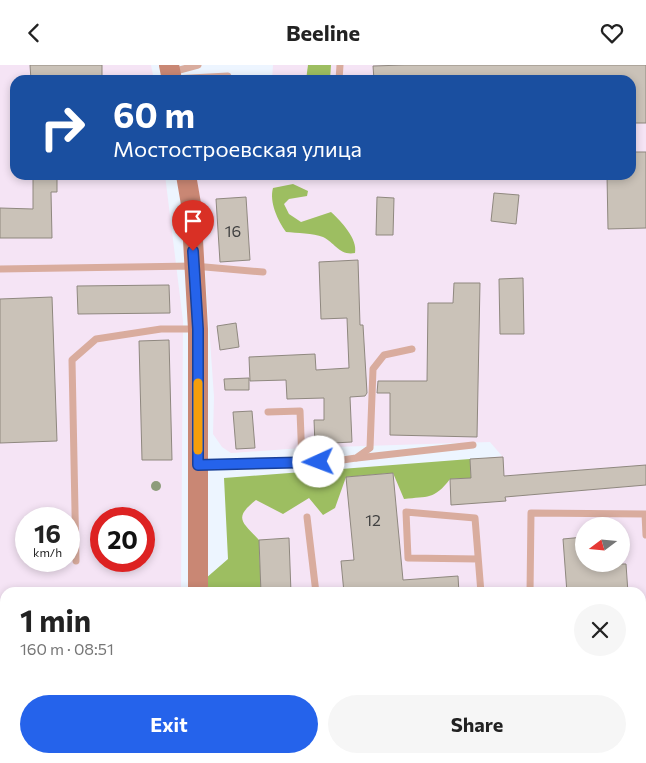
<!DOCTYPE html>
<html lang="en">
<head>
<meta charset="utf-8">
<style>
	body { margin:0; font-family:Commissioner,sans-serif; background:#f6f6f6; color:#222; height:100vh; display:flex; flex-direction:column; font-size:19px; white-space:nowrap }
	* { box-sizing:border-box; margin:0 }
	p { font-size:16px; color:#767676 }
	.icon { flex:none; width:28px; height:28px; fill:none; stroke:currentColor; stroke-width:2; stroke-linecap:round; stroke-linejoin:round }
	.map { position:relative; flex:1; overflow:hidden }
	.panel { position:absolute; left:0px; top:522px; width:646px; height:176px; display:flex; flex-direction:column; background:#fff; border-radius:15px 15px 0 0; box-shadow:0 2px 8px #0003 }
	.panel>* { flex:none }
	.top-card { position:absolute; left:10px; top:10px; width:626px; height:105px; border-radius:15px; box-shadow:0 2px 8px #0003; background:#1a4fa0; color:#fff; overflow:hidden }
	.needle { width:32px; rotate:254deg }
	.fabs { position:absolute; left:575px; top:452px; display:grid; gap:10px }
	.fabs a { display:grid; place-items:center; width:55px; height:55px; border-radius:50%; background:#fff; box-shadow:0 2px 8px #0003; font-size:25px }
	.speed { position:absolute; left:15px; top:442px; display:flex; gap:10px; font-size:25px; font-weight:700; text-align:center }
	.speed>* { display:grid; place-content:center; width:65px; height:65px; border-radius:50%; background:#fff; box-shadow:0 2px 8px #0003; line-height:1 }
	.speed small { font-size:12px; font-weight:400 }
	.speed .limit { border:8px solid #d22; background:#fff; color:#111 }
	.pin { position:absolute; display:grid; place-items:center; width:42px; height:42px; color:#fff; margin:-51px -21px; border-radius:50% 50% 50% 0; rotate:-45deg; box-shadow:0 0 5px #0007 }
	.pin .icon { rotate:45deg }
	.me { position:absolute; width:55px; margin:-28px; rotate:268deg; stroke-linejoin:round; filter:drop-shadow(0 0 4px #0008) }
	.turn { display:flex; align-items:center; gap:18px; height:105px; padding:0 20px; font-size:22px }
	.turn .icon { width:65px; height:65px; stroke-width:2.5 }
	.turn b { display:block; font-size:35px; line-height:42px }
	.round { display:grid; place-items:center; flex:none; width:52px; height:52px; border-radius:26px; background:#f6f6f6 }
	.head { display:flex; align-items:center; justify-content:space-between; height:85px; padding:0 20px }
	h1 { font-size:30px; font-weight:700; line-height:38px }
	.primary-button { display:flex; gap:10px; margin-top:auto; padding:10px 20px }
	.primary-button a { flex:1; height:58px; border-radius:30px; background:#2563eb; color:#fff; font-size:20px; font-weight:700; line-height:58px; text-align:center }
	.primary-button a+a { background:#f6f6f6; color:#222 }
	header { display:flex; justify-content:space-between; align-items:center; height:65px; padding:0 20px; background:#fff; font-size:22px; font-weight:700 }
	.map>svg:first-child { display:block }
	.industrial { fill:#f5e4f5; fill-rule:evenodd }
	.forest { fill:#9dbe61 }
	.building { fill:#cac2b8; stroke:#8f887f }
	.lines { fill:none; stroke-linecap:round; stroke-linejoin:round }
	.service { stroke:#d9ac9e; stroke-width:7 }
	.secondary { stroke:#c98774; stroke-width:20 }
	.tree { fill:#8d9c7b }
	.route-casing { stroke:#184099; stroke-width:12 }
	.route { stroke:#2563eb; stroke-width:9 }
	.slow { stroke:#f59e0b; stroke-width:9 }
	.labels { text-anchor:middle; dominant-baseline:central; stroke-width:4; stroke-linejoin:round; paint-order:stroke }
	.number-label { font-size:16px; fill:#424242 }
</style>
</head>
<body>
<header><svg class="icon" aria-label="back" viewBox="0 0 24 24"><path d="M15 5l-7 7 7 7"/></svg>Beeline<svg class="icon" aria-label="heart" viewBox="0 0 24 24"><path d="M12 20l-8-8c-3-5 5-10 8-4 3-6 11-1 8 4z"/></svg></header>
<div class="map">
<svg width="646" height="698" viewBox="0 0 646 698">
	<rect width="100%" height="100%" fill="#edf5ff"/>
	<g class="industrial">
		<path d="M0,0h151l3,15h-139v95h150l18,146 -2,271 -176,1v166h198l1,4h-204zM26,454h43v42h-43zM101,454h43v42h-43z"/>
		<path d="M273,0h373v698h-400v-4h395v-166l-402,-1 -5,-105 268,-31 -12,-14 -188,6 -71,5 -9,-6 -9,-13 1,-37 -9,-129 -12,-85 9,-7 21,-1h408v-95h-359zM584,461h37v38h-37z"/>
	</g>
	<g class="forest">
		<polygon points="308,0 331,0 330,15 306,15"/>
		<path d="M293,119l15,7 -1,5 -18,3 -5,5 5,10 12,8 30,-10c10,9 27,27 24,41 -15,3 -20,-10 -32,-16 -10,-4 -26,-4 -37,-5 -8,-11 -17,-30 -13,-44z"/>
		<path d="M470,394l1,19 -21,1c-16,21 -22,17 -46,20l-11,-26 -47,4 -11,31 -12,7 -14,-17 -26,16 -27,-14c-23,18 -14,22 3,40l2,52h-54l-2,-13 23,-20 -4,-81z"/>
	</g>
	<g class="building">
		<polygon points="30,0 102,0 102,15 31,15"/>
		<polygon points="404,0 646,0 646,58 631,58 631,15 374,15 373,1"/>
		<polygon points="631,87 646,87 646,163 608,164 607,110 631,110"/>
		<polygon points="33,110 57,110 57,127 51,127 52,173 0,173 0,143 33,144"/>
		<polygon points="494,128 519,130 516,159 491,156"/>
		<polygon points="246,132 250,195 220,197 216,134"/>
		<polygon points="377,132 394,133 393,170 376,170"/>
		<polygon points="358,195 360,260 363,260 367,328 365,331 350,332 352,377 315,379 314,355 324,355 324,333 287,334 286,315 250,316 249,292 315,289 316,305 349,303 347,253 321,254 319,197"/>
		<polygon points="523,213 524,269 500,269 499,214"/>
		<polygon points="454,218 480,218 477,372 390,370 390,328 377,328 378,316 427,316 428,238 453,238"/>
		<polygon points="169,220 170,248 78,249 77,221"/>
		<polygon points="52,232 57,376 0,378 0,234"/>
		<polygon points="236,258 239,282 220,285 217,261"/>
		<polygon points="169,275 172,395 142,395 139,276"/>
		<polygon points="249,313 249,325 225,325 224,314"/>
		<polygon points="252,346 255,383 236,384 233,347"/>
		<polygon points="503,392 504,411 646,400 646,420 505,432 506,436 451,440 450,414 471,413 470,394"/>
		<polygon points="393,408 403,515 458,511 459,528 344,528 341,496 354,495 346,412"/>
		<polygon points="584,472 584,499 626,499 628,528 567,528 563,474"/>
		<polygon points="289,473 291,528 261,528 259,475"/>
	</g>
	<g class="lines">
		<g class="service">
			<polyline points="172,7 198,0"/>
			<polyline points="172,14 228,11 229,15"/>
			<polyline points="339,15 340,0"/>
			<polyline points="0,204 194,201 263,207"/>
			<polyline points="268,347 300,346 302,397"/>
			<polyline points="357,393 473,380"/>
			<polyline points="199,400 336,396 356,393 370,383 373,304 384,290 412,284"/>
			<polyline points="307,452 316,528"/>
			<polyline points="478,494 408,493 406,447 475,453 481,528"/>
			<polyline points="76,496 72,295 96,274 161,264 197,264"/>
			<polyline points="530,528 531,448 645,449 646,470"/>
			<polyline points="641,631 646,631"/>
		</g>
		<g class="secondary">
			<polyline points="169,0 172,15"/>
			<polyline points="186,110 191,139 198,264 198,528"/>
			<polyline points="219,694 221,698"/>
		</g>
	</g>
	<circle class="tree" cx="156" cy="421" r="5"/>
	<g class="lines">
		<defs>
			<polyline id="route" points="193,186 198,264 198,400 319,397"/>
		</defs>
		<use href="#route" class="route-casing"/>
		<use href="#route" class="route"/>
		<polyline class="slow" points="198,318 198,385"/>
	</g>
	<g class="labels">
		<g class="number-label">
			<text x="233" y="165">16</text>
			<text x="373" y="454">12</text>
		</g>
	</g>
</svg>
<div class="fabs">
<a><svg class="needle" viewBox="-14 -14 28 28"><path d="M0-13l5 13h-10z" fill="#e53935"/><path d="M0 13l5-13h-10z" fill="#767676"/></svg></a>
</div>
<div class="speed"><div>16<small>km/h</small></div><div class="limit">20</div></div>
<div class="pin" style="left:193px;top:186px;background:#d93025"><svg class="icon" aria-label="arrive" viewBox="0 0 24 24"><path d="M6 21V4h12l-3 4 3 4H6"/></svg></div>
<svg class="me" style="left:319px;top:397px" viewBox="-20 -20 40 40"><circle r="19" fill="#fff"/><path d="M0-13L10 11 0 6-10 11z" fill="#2563eb"/></svg>
<div class="top-card">
<div class="turn"><svg class="icon" aria-label="right" viewBox="0 0 24 24"><path d="M7 20v-9h11M14 6l5 5-5 5"/></svg><div><b>60 m</b>Мостостроевская улица</div></div>
</div>
<section class="panel">
<div class="head"><div><h1>1 min</h1><p>160 m · 08:51</p></div><a class="round"><svg class="icon" aria-label="close" viewBox="0 0 24 24"><path d="M6 6l12 12M18 6L6 18"/></svg></a></div>
<div class="primary-button"><a>Exit</a><a>Share</a></div>
</section>
</div>
</body>
</html>
